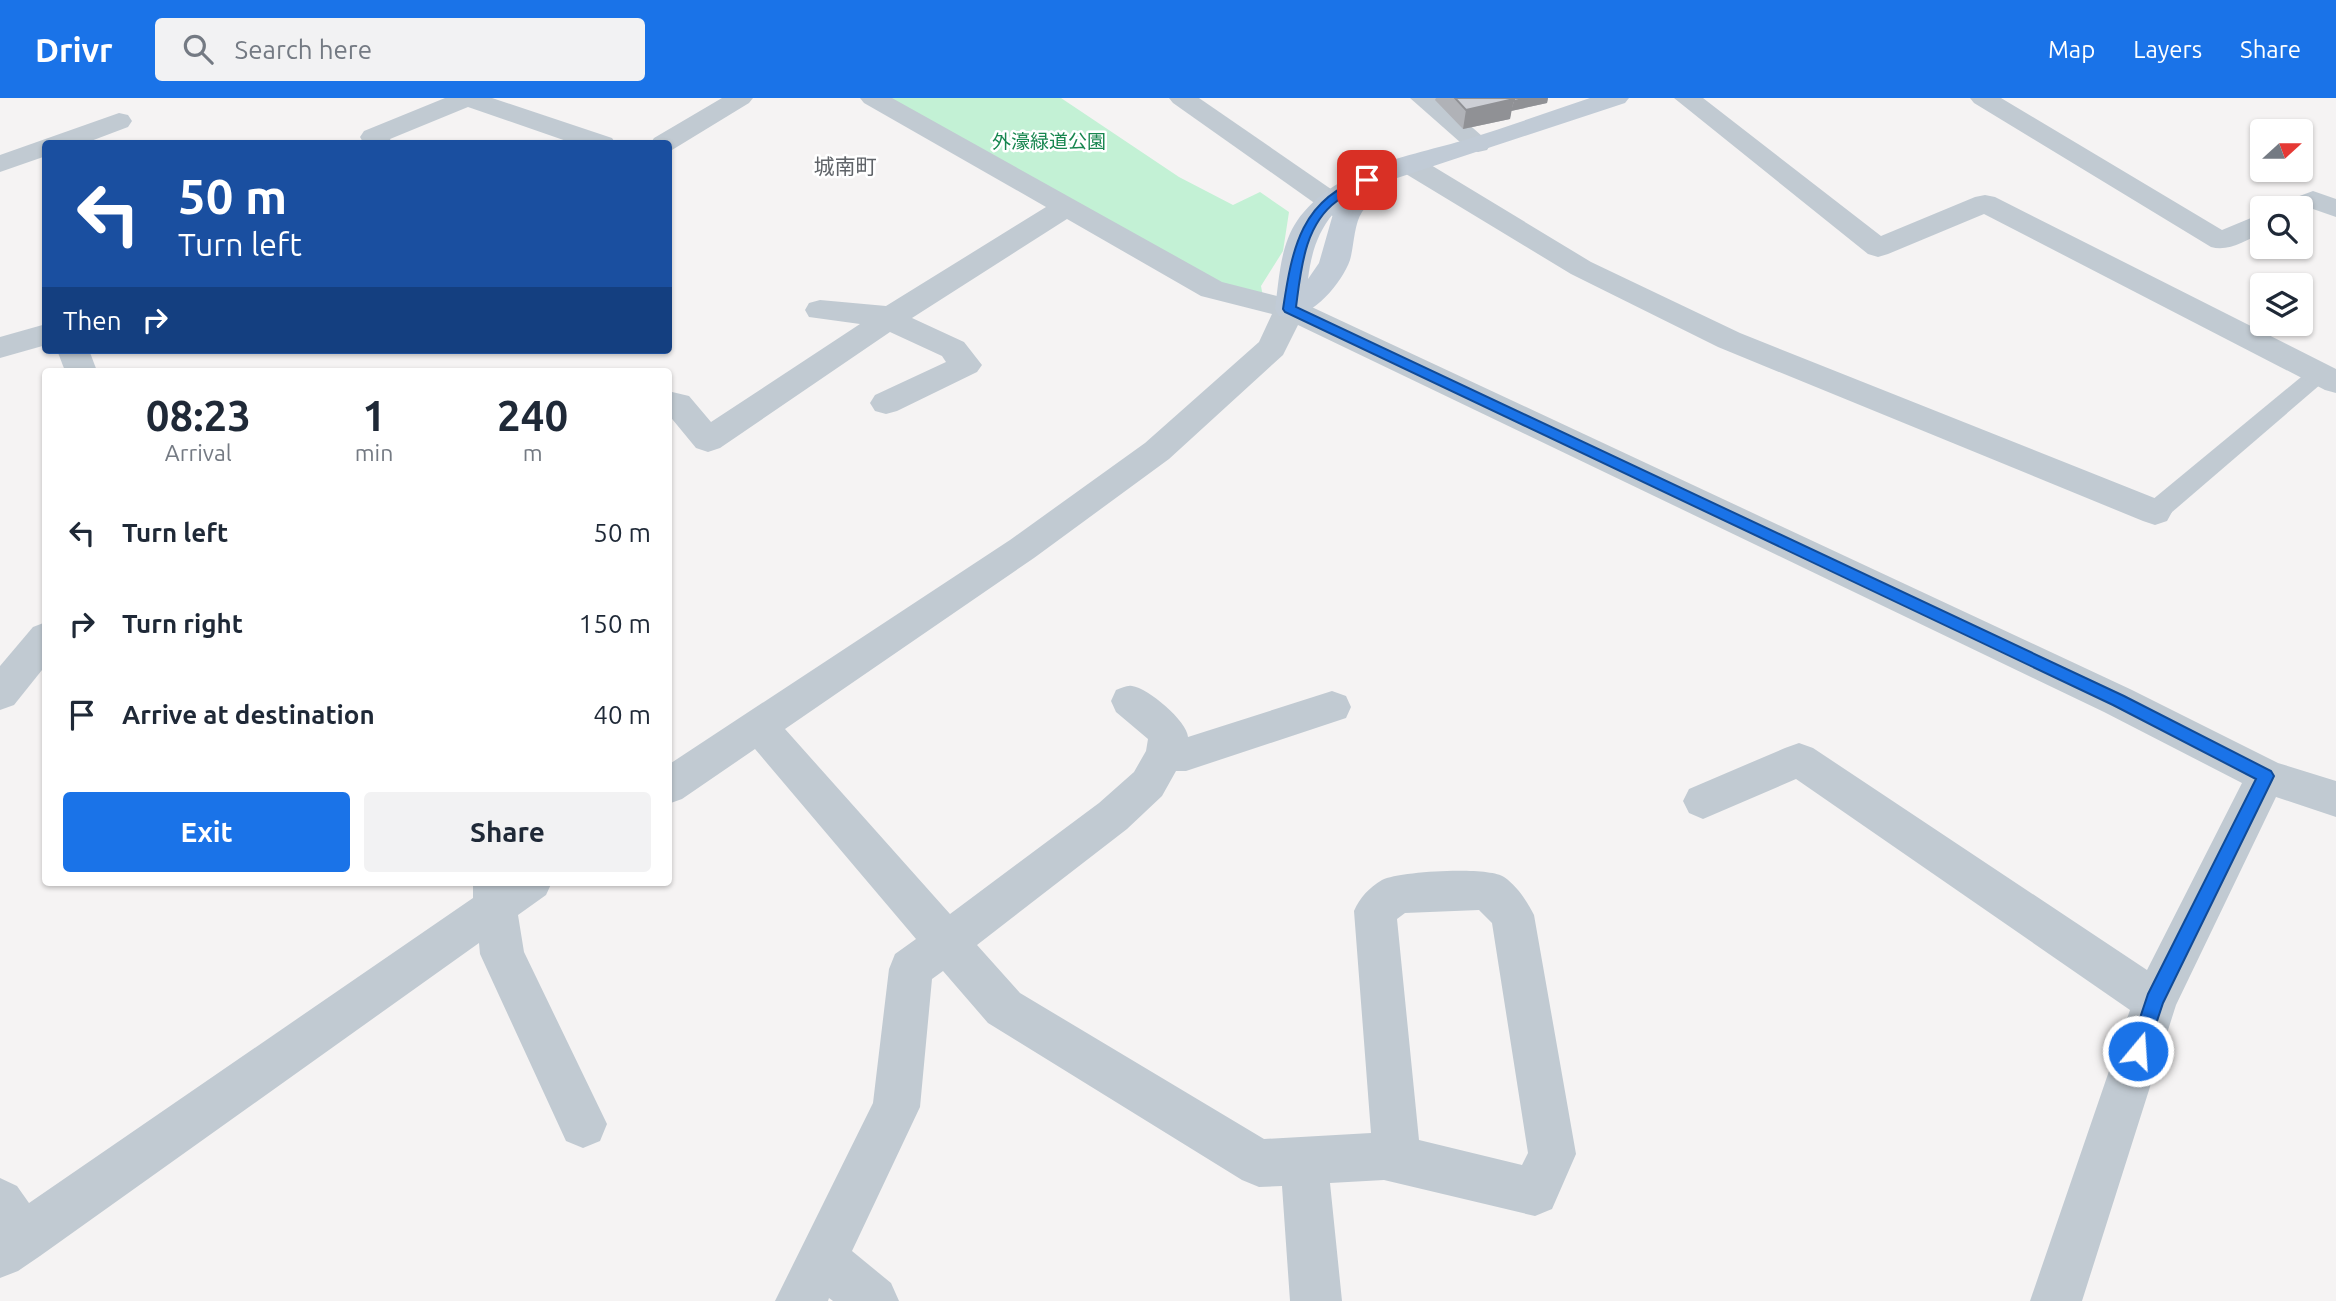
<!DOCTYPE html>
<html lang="en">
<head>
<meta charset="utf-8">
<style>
	body { margin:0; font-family:Ubuntu,"Noto Sans JP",sans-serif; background:#f2f2f3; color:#1f2937; height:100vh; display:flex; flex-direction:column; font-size:26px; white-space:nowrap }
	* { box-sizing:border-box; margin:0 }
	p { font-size:23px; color:#747a83 }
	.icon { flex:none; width:38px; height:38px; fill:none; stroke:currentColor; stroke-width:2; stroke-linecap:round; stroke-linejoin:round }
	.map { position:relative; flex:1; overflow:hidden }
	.drawer { position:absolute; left:42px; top:270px; width:630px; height:518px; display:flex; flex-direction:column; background:#fff; border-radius:7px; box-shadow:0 2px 5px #0004 }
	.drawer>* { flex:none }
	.top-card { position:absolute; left:42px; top:42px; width:630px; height:214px; border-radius:7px; box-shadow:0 2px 5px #0004; background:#1a4fa0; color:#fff; overflow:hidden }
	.needle { width:46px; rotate:69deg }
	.tools { position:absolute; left:2250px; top:21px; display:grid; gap:14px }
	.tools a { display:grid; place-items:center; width:63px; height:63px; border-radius:7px; background:#fff; box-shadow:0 2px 5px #0004; font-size:35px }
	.pin { position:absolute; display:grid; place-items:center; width:60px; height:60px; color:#fff; margin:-30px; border-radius:14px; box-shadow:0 4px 10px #0006 }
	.me { position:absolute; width:77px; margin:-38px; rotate:18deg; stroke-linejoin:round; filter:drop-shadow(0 0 5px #0008) }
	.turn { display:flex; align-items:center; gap:24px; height:147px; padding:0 21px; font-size:32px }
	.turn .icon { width:91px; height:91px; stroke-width:2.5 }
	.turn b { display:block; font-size:49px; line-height:60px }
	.then { display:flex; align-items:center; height:66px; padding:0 21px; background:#0003; gap:14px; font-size:26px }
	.eta { display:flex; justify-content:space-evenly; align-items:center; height:119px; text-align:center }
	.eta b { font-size:42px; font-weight:700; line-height:49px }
	.button { display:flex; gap:14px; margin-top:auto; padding:14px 21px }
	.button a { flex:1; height:80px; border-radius:7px; background:#1a73e8; color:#fff; font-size:28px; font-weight:700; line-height:80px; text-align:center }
	.button a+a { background:#f2f2f3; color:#1f2937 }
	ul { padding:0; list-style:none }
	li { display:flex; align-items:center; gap:21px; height:91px; padding:0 21px }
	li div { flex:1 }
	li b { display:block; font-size:26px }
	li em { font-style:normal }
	header { display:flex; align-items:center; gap:42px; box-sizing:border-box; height:98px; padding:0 35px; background:#1a73e8; color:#fff }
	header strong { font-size:33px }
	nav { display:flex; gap:38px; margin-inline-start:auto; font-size:24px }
	.search { width:490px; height:63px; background:#f2f2f3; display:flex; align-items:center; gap:18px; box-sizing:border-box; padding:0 24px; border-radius:7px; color:#747a83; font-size:26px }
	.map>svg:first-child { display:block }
	.green { fill:#c3f1d5 }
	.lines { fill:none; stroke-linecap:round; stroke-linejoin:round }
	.lane { fill:#c1cad2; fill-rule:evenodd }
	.street { fill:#c1cad2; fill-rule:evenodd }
	.secondary { fill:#c1cbd6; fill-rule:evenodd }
	.wall { fill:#b0b2b7 }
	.shaded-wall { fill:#909195 }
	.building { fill:#cdcfd5; stroke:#909195; stroke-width:2 }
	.route { fill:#1a73e8; stroke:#114b97; stroke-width:2 }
	.labels { text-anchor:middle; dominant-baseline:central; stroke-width:5; stroke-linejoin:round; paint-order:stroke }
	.far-park-label { font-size:19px; fill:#17864f; stroke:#fff }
	.far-neighbourhood-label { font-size:21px; fill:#5f6368; stroke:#fff }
</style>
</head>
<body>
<header>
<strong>Drivr</strong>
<div class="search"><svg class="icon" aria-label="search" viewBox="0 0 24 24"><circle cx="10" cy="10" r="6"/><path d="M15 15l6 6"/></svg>Search here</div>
<nav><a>Map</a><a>Layers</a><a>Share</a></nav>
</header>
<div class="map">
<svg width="2336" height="1203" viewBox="0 0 2336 1203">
	<rect width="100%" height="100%" fill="#f5f3f3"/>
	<polygon class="green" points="882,0 1061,0 1179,79 1233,107 1260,94 1289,114 1283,153 1261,188 1264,204 1219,190"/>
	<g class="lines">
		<polygon class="lane" points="2320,267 2328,270 2331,275 2328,280 2164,421 2155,423 2146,421 2142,414 2146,407 2312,270"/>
		<g class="street">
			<polygon points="445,0 492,0 612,40 616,46 575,46 468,9 390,41 393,46 364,46 360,39 364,33"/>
			<polygon points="722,0 753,0 749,5 672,52 668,53 668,46 650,46 654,40"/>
			<path d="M860,0h32l330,184 79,20 831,388 146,73 58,18v36l-60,-20 -100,208 -94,296h-52l100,-291 -334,-231 -93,40 -14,-6 -6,-12 6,-12 96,-41 14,-5 14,5 334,222 95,-187 -138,-71 -806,-387 -15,30 -114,104 -135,99 -249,171 165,185 149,-111 35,-31 12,-21 2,-12 -32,-27 -5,-11 5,-11c6,-2 11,-5 16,-4 16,2 55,35 56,51l144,-46 14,5 5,11 -5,11 -160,53h-10l-14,25 -35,33 -150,116 43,48 244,146 107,-6 -17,-222c6,-14 15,-23 28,-31 17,-9 107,-14 122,-3 13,9 23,24 30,38l42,239 -24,55 -17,7 -151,-36 -54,3 12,118h-52l-8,-115 -23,1 -17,-7 -254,-157 -45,-52 -11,8 -12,128 -68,144 39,32 8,18h-66l-4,-3 -1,3h-53l98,-198 16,-134 6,-15 21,-15 -161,-190 -73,50 -14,5v-39l342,-225 135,-97 114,-101 13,-28 -71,-18 -134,-77 -155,99 52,24 18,23 -5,7 -80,39 -11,3 -11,-3 -5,-8 5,-8 71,-33 -4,-6 -52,-24 -170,116 -12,4 -12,-4 -28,-34v-23l21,5 22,26 149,-98 -51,-7 -4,-7 4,-7 11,-3 66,6 160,-99 -182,-104zM1479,812l13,13 36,230 -6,12 -103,-25 -22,-221 8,-6z"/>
			<polygon points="1169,0 1199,0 1357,109 1361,115 1357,121 1347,123 1337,121 1173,5"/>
			<polygon points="1410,0 1439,0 1491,46 1487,52 1478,54 1469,52"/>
			<polygon points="1674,0 1703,0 1881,138 1975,99 1985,97 1995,99 2336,271 2336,295 2325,292 1984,116 1888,156 1878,159 1868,156"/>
			<path d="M1970,0h31l221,132 41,-17v20c-17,7 -34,19 -52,14l-237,-144z"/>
			<polygon points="119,15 128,17 132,23 128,29 83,46 46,46 46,58 0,74 0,57"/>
			<polygon points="1411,59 1421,61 1591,164 1740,235 2167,405 2172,414 2167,423 2155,427 2143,423 1718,249 1571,176 1401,73 1397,67 1401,61"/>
			<polygon points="2313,93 2336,101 2336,119 2313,111 2301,116 2301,110 2279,110 2283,104"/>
			<polygon points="46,226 46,247 0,260 0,239"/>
			<polygon points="57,252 89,252 97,273 65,273"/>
			<polygon points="46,524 46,567 14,607 0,612 0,568 33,529"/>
			<polygon points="473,784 552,784 546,797 518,817 524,854 607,1026 600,1043 583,1050 566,1043 480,856 479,845 40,1158 18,1173 0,1180 0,1080 17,1088 29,1105 473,800"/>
		</g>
		<path class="secondary" d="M1590,0h39l-4,5 -240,79 6,6c-7,10 -23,14 -29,24 -8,12 -8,34 -12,48 -9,25 -42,64 -71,56l-4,-7c4,-29 5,-63 22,-88 38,-54 111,-64 171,-82 41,-13 81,-27 122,-41zM1333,116l-14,49 -11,16c3,-24 9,-46 25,-65z"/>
	</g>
	<polygon class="wall" points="1436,0 1548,0 1547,5 1511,13 1510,21 1463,31 1435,2"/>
	<g class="shaded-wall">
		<polygon points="1528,0 1548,0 1547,5 1511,13 1514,3"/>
		<polygon points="1514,1 1510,21 1463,31 1466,12"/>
	</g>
	<g class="building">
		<polygon points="1455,0 1513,0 1514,1 1466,12"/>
		<polygon points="1513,0 1528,0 1514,3 1514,1"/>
	</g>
	<path class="route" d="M1367,79l6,3 -2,2c-11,6 -24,11 -34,19 -33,24 -36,69 -41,106l828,389 147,75 3,5 -111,227 -18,54 -7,3 -7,-3 -2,-6 19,-57 108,-215 -143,-74 -828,-393 -2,-3c9,-60 18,-112 84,-132z"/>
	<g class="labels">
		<g class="far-park-label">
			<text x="1049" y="43">外濠緑道公園</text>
		</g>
		<g class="far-neighbourhood-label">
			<text x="845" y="68">城南町</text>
		</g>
	</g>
</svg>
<div class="tools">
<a><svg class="needle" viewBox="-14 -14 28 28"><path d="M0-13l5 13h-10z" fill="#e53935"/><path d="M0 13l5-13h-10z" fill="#747a83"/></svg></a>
<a><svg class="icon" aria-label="search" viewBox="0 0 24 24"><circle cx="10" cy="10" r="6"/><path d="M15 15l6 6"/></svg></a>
<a><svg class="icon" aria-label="layers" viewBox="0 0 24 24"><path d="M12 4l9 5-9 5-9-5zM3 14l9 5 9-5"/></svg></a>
</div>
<div class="pin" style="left:1367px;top:82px;background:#d93025"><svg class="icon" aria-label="arrive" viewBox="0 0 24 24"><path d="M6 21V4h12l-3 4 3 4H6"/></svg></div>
<svg class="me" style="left:2138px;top:953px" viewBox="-20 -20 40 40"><circle r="17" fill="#1a73e8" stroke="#fff" stroke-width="3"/><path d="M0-11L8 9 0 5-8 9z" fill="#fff"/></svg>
<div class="top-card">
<div class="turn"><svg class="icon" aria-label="left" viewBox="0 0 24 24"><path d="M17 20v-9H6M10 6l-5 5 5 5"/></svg><div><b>50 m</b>Turn left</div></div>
<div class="then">Then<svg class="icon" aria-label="right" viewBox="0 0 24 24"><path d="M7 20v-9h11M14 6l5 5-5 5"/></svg></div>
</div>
<section class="drawer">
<div class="eta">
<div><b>08:23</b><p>Arrival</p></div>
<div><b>1</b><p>min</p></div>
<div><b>240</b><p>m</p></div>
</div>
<ul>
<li><svg class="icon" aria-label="left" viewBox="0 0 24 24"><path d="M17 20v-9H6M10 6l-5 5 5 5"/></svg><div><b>Turn left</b></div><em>50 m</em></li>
<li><svg class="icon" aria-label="right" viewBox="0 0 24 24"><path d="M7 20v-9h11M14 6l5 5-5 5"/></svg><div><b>Turn right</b></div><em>150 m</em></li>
<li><svg class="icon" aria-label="arrive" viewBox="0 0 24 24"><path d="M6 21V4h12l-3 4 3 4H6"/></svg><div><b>Arrive at destination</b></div><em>40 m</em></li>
</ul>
<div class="button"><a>Exit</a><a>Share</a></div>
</section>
</div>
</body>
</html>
